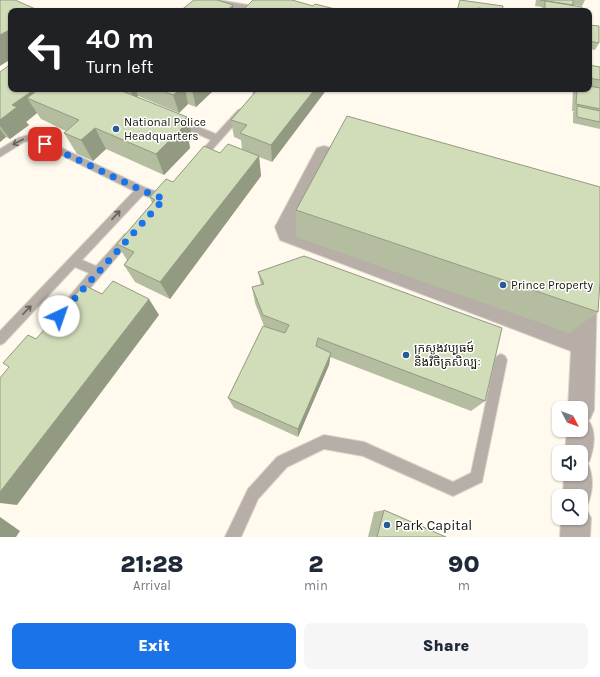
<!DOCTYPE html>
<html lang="en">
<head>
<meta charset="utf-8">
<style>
	body { margin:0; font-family:Karla,"Noto Sans Khmer",sans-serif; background:#f6f6f7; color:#1f2937; height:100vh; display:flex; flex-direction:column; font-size:15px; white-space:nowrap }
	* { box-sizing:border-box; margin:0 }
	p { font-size:13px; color:#747a83 }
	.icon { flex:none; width:22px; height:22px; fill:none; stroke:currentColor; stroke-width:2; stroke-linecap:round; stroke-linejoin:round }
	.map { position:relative; height:537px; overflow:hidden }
	.details { display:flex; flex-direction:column; background:#fff; flex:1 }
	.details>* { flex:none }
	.guide { position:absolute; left:8px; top:8px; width:584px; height:84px; border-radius:8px; box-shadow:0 1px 3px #0004; background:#202124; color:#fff; overflow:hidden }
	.needle { width:26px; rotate:131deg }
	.controls { position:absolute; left:552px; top:401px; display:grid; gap:8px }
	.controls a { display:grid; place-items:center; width:36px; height:36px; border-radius:8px; background:#fff; box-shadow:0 1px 3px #0004; font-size:20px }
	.pin { position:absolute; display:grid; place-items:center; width:34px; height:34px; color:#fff; margin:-17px; border-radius:8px; box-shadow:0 2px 6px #0006 }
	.me { position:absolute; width:44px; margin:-22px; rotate:42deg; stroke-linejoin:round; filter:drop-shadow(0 0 3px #0008) }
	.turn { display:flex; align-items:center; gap:14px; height:84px; padding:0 12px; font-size:18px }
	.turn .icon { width:52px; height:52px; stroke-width:2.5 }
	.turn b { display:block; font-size:28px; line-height:34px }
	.eta { display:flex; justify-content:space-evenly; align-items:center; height:68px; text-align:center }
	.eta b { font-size:24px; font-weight:800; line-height:28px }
	.button { display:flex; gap:8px; margin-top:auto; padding:8px 12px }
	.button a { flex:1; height:46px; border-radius:8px; background:#1a73e8; color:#fff; font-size:16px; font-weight:800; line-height:46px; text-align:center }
	.button a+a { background:#f6f6f7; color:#1f2937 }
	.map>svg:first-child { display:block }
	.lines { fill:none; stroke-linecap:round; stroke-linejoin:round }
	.lane-casing { stroke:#dad5c9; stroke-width:2 }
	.street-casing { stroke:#dad5c9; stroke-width:2 }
	.lane { fill:#b7aea8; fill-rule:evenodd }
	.street { fill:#b7aea8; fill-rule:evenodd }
	.wall { fill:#b4bd9f }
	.shaded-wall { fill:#929a82 }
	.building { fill:#d1dcb9; stroke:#929a82 }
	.oneway { stroke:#68625a }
	.route { stroke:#1a73e8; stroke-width:7; stroke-dasharray:0 12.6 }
	.poi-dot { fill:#275b94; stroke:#fff; stroke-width:1.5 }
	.labels { text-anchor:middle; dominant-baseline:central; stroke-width:3; stroke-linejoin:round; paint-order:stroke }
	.poi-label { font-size:12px; fill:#18150d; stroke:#fff; text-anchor:start }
	.near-poi-label { font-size:14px; fill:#18150d; stroke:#fff; text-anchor:start }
</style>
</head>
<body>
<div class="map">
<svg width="600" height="537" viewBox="0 0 600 537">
	<rect width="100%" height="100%" fill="#fffaed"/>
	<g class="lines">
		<defs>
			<g id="lane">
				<path d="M206,0h12l42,7 4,2c-7,5 -52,-4 -58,-9z"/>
				<polygon points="241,109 244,110 245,112 244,114 202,161 199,162 194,159 211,140 173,123 172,121 173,119 179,119 216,134 238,110"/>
				<polygon points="32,134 144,187 168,196 169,199 168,202 164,203 143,195 82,260 96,266 125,234 129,233 133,234 134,237 79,301 75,302 71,301 69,297 89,273 75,267 4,343 0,345 0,331 134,191 31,140 24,142 0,157 0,149 18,138"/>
				<polygon points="501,354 505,356 507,360 482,482 453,496 363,456 324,449 287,467 258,499 241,537 225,537 248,489 277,457 324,435 364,442 453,482 471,473 495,360 497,356"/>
			</g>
			<path id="street" d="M324,146l7,2 2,5 -30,57 -7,18 277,100 2,-36 3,-7 8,-3 8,3 3,7 -3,118 -4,9 -2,1c9,11 6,29 1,42l-3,1 2,1c6,14 5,28 -1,42l-2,1 6,11 -1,19h-30l1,-19h20v-22h-18l1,-22h17v-22h-16l2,-22h14v-22h-13l3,-57 -291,-111 -5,-13 42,-79z"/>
		</defs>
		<use href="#lane" class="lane-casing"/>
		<use href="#street" class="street-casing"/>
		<use href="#lane" class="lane"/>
		<use href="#street" class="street"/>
	</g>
	<g class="wall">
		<polygon points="460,0 502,11 457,11"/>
		<polygon points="536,0 585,0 582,6 573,5 582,11 541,11 542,7 535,6"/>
		<polygon points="589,25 599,43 595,50 589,49"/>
		<polygon points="589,65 600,67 600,129 573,123 573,113 574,111 572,111 573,90 572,89 589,89"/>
		<polygon points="0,72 11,89 120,90 120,89 214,89 214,90 196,107 188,104 179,113 138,96 137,97 187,117 193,138 189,142 190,148 164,175 106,149 93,161 77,154 64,133 66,131 41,119 37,113 26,122 29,125 10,139 6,137 0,142"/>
		<polygon points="252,89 327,89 272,162 259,157 261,176 170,299 135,282 124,265 127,260 117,244 152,203 150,197 220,153 242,149 241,140 234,137 231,120 253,95"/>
		<polygon points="296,210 598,312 569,333 296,237"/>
		<polygon points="258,272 485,401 471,411 330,357 329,365 298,437 234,408 228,398 264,326 255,303 252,287 261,285"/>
		<polygon points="384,510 446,537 368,537 374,512"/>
	</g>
	<g class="shaded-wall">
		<polygon points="233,5 234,11 226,11"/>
		<polygon points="11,29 11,59 0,66 0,35"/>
		<polygon points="35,89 55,89 27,98 37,113 26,122 29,125 10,139 0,126 0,120 12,105"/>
		<polygon points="130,89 136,89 138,96 134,100"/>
		<polygon points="181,89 185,89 188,104 179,113 173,95"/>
		<polygon points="193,89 214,89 214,90 196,107 192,90"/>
		<polygon points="315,89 327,89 272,162 271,145"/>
		<polygon points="187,117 193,138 189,142 190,148 164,175 156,154 179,124"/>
		<polygon points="95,128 106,149 93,161 81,140"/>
		<polygon points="0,129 6,137 0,142"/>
		<polygon points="259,156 261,176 170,299 160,282"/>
		<polygon points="149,299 159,315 17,505 0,503 0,492"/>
		<polygon points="331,353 329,365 298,437 298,429"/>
		<polygon points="0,517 20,531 16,537 0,537"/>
	</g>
	<g class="building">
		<polygon points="0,0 15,0 40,11 11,11 11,29 0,35"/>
		<polygon points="194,0 217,0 233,5 226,11 180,11"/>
		<polygon points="253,0 292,0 313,6 315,4 343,11 247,11 243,10"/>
		<polygon points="460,0 503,6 502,11 478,8 478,11 457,11"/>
		<polygon points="540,0 573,0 573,5"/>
		<polygon points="545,1 582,7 582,11 545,11"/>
		<polygon points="589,25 599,26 599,43 589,41"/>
		<polygon points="11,64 11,89 35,89 12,105 17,107 0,120 0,72"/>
		<polygon points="589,65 600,67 600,80 589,78"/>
		<polygon points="589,86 600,88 600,109 576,104 577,89 589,89"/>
		<polygon points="39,89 117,89 187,117 179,124 184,126 156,154 95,128 81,140 64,133 79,120 27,98"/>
		<polygon points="158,89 181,89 173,95"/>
		<polygon points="253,89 315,89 271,145 240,133 247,125 231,120 257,90"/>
		<polygon points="577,106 600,111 600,122 577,117"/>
		<polygon points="347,116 600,187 600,281 598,312 296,210"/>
		<polygon points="228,144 259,156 160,282 124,265 134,252 117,244 155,200 150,197 166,179 173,182 204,146 220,153"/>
		<polygon points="304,256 502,328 485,401 318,338 316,346 331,353 298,429 228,398 263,326 285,333 289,325 263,315 252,287 264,284 258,272"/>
		<polygon points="113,281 149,299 0,492 0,378 9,367 3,363 28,335 36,339 84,285 102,294"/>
		<polygon points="384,510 446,537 377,537"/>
	</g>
	<defs><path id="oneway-shaft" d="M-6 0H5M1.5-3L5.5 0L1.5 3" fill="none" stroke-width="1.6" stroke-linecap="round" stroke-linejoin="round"/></defs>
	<g class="oneway">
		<use href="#oneway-shaft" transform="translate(18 142) rotate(153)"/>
		<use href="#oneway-shaft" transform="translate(116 215) rotate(-47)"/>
		<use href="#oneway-shaft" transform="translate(27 310) rotate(-46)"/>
	</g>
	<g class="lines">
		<polyline class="route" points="45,144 141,190 164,199 59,316"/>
	</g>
	<g class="poi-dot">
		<circle cx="116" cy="129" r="4"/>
		<circle cx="503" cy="285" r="4"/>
		<circle cx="406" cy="355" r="4"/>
		<circle cx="387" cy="525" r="4"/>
	</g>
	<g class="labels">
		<g class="poi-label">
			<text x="124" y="122">National Police<tspan x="124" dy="14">Headquarters</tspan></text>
			<text x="511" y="285">Prince Property</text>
			<text x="414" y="348">ក្រសួងវប្បធម៍<tspan x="414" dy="14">និងវិចិត្រសិល្បៈ</tspan></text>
		</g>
		<g class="near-poi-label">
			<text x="395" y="525">Park Capital</text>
		</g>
	</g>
</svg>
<div class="controls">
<a><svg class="needle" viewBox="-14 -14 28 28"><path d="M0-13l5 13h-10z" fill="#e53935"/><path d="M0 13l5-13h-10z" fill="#747a83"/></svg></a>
<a><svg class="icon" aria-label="sound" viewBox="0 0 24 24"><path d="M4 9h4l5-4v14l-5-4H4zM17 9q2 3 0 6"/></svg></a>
<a><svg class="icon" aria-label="search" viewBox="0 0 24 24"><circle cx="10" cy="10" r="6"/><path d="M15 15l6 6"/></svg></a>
</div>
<div class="pin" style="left:45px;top:144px;background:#d93025"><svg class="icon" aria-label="arrive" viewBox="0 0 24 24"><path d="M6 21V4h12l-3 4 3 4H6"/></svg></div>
<svg class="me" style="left:59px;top:316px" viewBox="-20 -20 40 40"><circle r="19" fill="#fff"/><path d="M0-13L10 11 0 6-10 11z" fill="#1a73e8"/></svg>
<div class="guide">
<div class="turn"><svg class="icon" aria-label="left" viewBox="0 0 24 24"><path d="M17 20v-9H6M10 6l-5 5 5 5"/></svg><div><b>40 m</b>Turn left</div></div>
</div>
</div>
<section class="details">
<div class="eta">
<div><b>21:28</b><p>Arrival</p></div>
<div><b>2</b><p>min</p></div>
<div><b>90</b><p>m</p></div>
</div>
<div class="button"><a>Exit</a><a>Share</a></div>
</section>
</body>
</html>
